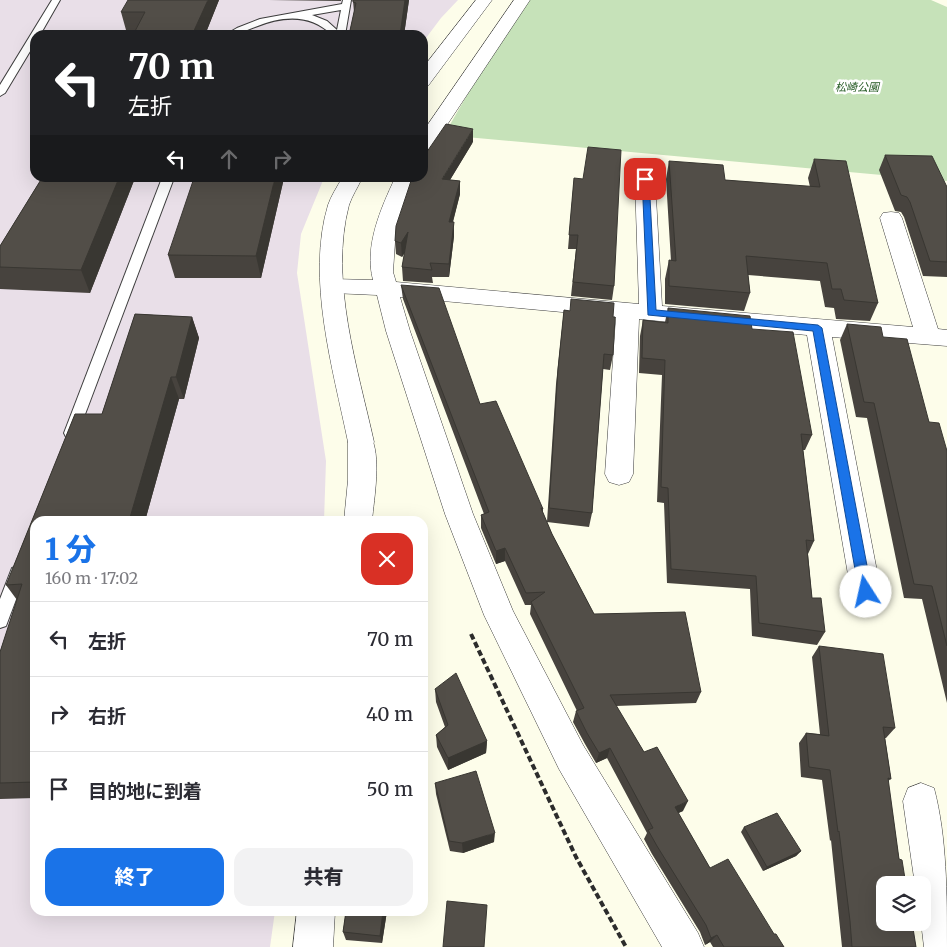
<!DOCTYPE html>
<html lang="ja">
<head>
<meta charset="utf-8">
<style>
	body { margin:0; font-family:Merriweather,"Noto Sans JP",serif; background:#f2f2f3; color:#2b2b33; height:100vh; display:flex; flex-direction:column; font-size:19px; white-space:nowrap }
	* { box-sizing:border-box; margin:0 }
	p { font-size:16px; color:#7c7c81 }
	.icon { flex:none; width:28px; height:28px; fill:none; stroke:currentColor; stroke-width:2; stroke-linecap:round; stroke-linejoin:round }
	.map { position:relative; flex:1; overflow:hidden }
	.details { position:absolute; left:30px; top:516px; width:398px; height:400px; display:flex; flex-direction:column; background:#fff; border-radius:15px; box-shadow:0 5px 20px #0002 }
	.details>* { flex:none }
	.hud { position:absolute; left:30px; top:30px; width:398px; height:152px; border-radius:15px; box-shadow:0 5px 20px #0002; background:#202124; color:#fff; overflow:hidden }
	.buttons { position:absolute; left:876px; top:876px; display:grid; gap:10px }
	.buttons a { display:grid; place-items:center; width:55px; height:55px; border-radius:10px; background:#fff; box-shadow:0 5px 20px #0002; font-size:25px }
	.pin { position:absolute; display:grid; place-items:center; width:42px; height:42px; color:#fff; margin:-21px; border-radius:10px; box-shadow:0 2px 8px #0006 }
	.me { position:absolute; width:55px; margin:-28px; rotate:350deg; stroke-linejoin:round; filter:drop-shadow(0 0 4px #0008) }
	.turn { display:flex; align-items:center; gap:18px; height:105px; padding:0 15px; font-size:22px }
	.turn .icon { width:65px; height:65px; stroke-width:2.5 }
	.turn b { display:block; font-size:35px; line-height:42px }
	.lanes { display:flex; align-items:center; height:48px; padding:0 15px; background:#0003; justify-content:center; gap:25px; direction:ltr }
	.lanes .off { opacity:.35 }
	.round { display:grid; place-items:center; flex:none; width:52px; height:52px; border-radius:15px; background:#f2f2f3 }
	.summary { display:flex; align-items:center; justify-content:space-between; height:85px; padding:0 15px }
	h1 { font-size:30px; font-weight:800; line-height:38px; color:#1a73e8 }
	.cta { display:flex; gap:10px; margin-top:auto; padding:10px 15px }
	.cta a { flex:1; height:58px; border-radius:15px; background:#1a73e8; color:#fff; font-size:20px; font-weight:800; line-height:58px; text-align:center }
	.cta a+a { background:#f2f2f3; color:#2b2b33 }
	ul { padding:0; list-style:none }
	li { display:flex; align-items:center; gap:15px; height:75px; padding:0 15px; border-top:1px solid #e1e1e2 }
	li div { flex:1 }
	li b { display:block; font-size:19px }
	li em { font-style:normal }
	.map>svg:first-child { display:block }
	.industrial { fill:#e9dfe8 }
	.green { fill:#c6e2b9 }
	.lines { fill:none; stroke-linecap:round; stroke-linejoin:round }
	.service-casing { stroke:#3d3d3d; stroke-width:2 }
	.minor-casing { stroke:#3d3d3d; stroke-width:1 }
	.tertiary-casing { stroke:#3d3d3d; stroke-width:1 }
	.path { stroke:#2c2c2c; stroke-width:4; stroke-dasharray:6 3; stroke-linecap:butt }
	.service { fill:#fff; fill-rule:evenodd }
	.minor { fill:#fff; fill-rule:evenodd }
	.tertiary { fill:#fff; fill-rule:evenodd }
	.wall { fill:#47433e }
	.shaded-wall { fill:#393732 }
	.building { fill:#524e48; stroke:#393732 }
	.route { fill:#1a73e8; stroke:#114b97 }
	.labels { text-anchor:middle; dominant-baseline:central; stroke-width:5; stroke-linejoin:round; paint-order:stroke }
	.far-park-label { font-size:11px; font-style:italic; fill:#245a23; stroke:#fff }
</style>
</head>
<body>
<div class="map">
<svg width="947" height="947" viewBox="0 0 947 947">
	<rect width="100%" height="100%" fill="#fdfdea"/>
	<polygon class="industrial" points="0,0 458,0 441,18 423,42 422,35 35,35 35,178 324,178 301,234 297,273 326,461 324,521 35,521 35,911 275,911 270,947 0,947"/>
	<polygon class="green" points="522,0 931,0 947,7 947,181 444,135"/>
	<g class="lines">
		<defs>
			<g id="service">
				<polygon points="52,0 60,0 40,35 35,35 35,43 5,93 0,96 0,85"/>
				<path d="M343,0h8l-6,35h-13c-22,-22 -50,-19 -77,-8 -11,4 -18,8 -30,8l12,-7 23,-9 82,-15zM341,10l-4,20 -10,-9 -15,-6z"/>
				<polygon points="162,178 174,178 78,433 76,437 71,438 66,437 64,433"/>
				<polygon points="18,566 24,568 26,573 6,626 0,628 0,599 12,568"/>
			</g>
			<g id="minor">
				<polygon points="514,0 530,0 429,152 422,154 422,133"/>
				<path d="M645,173l7,2 3,4 7,127 251,21 -33,-109 3,-5 8,-1 8,1 3,5 36,111 9,1v16l-115,-9 49,255 -4,9 -11,4 -11,-4 -4,-9 -44,-257 -168,-16 -6,155 -4,8 -10,3 -10,-3 -4,-8 11,-157 -216,-20 10,34 63,183 40,97 70,134 115,188 6,14h-42l-103,-178 -75,-154 -39,-101 -59,-183 -9,-36 -45,-2 -8,-2 -3,-5 3,-5 8,-2 41,1c-9,-34 8,-72 22,-102h20l-19,49 -3,45 3,10 243,22 -4,-125 3,-4z"/>
				<path d="M361,432l9,3c12,20 4,63 2,86h-28l4,-41v-38l4,-7z"/>
				<path d="M921,783l13,5c13,49 13,107 13,159h-23l-3,-25h1v-37h-7l-12,-84 5,-13z"/>
				<polygon points="297,911 335,911 333,947 293,947"/>
			</g>
			<g id="tertiary">
				<polygon points="476,0 492,0 428,86 422,87 422,69"/>
				<path d="M342,178h20c-4,9 -10,18 -13,27 -20,75 9,164 25,237l-4,7 -9,3 -9,-3 -4,-7c-15,-73 -42,-164 -20,-237 3,-9 9,-18 14,-27z"/>
			</g>
		</defs>
		<use href="#service" class="service-casing"/>
		<use href="#minor" class="minor-casing"/>
		<use href="#tertiary" class="tertiary-casing"/>
		<polyline class="path" points="471,634 576,857 626,947"/>
		<use href="#service" class="service"/>
		<use href="#minor" class="minor"/>
		<use href="#tertiary" class="tertiary"/>
	</g>
	<g class="wall">
		<polygon points="219,0 205,35 133,35 136,31 126,30 121,12"/>
		<polygon points="269,0 341,0 341,1"/>
		<polygon points="352,0 409,0 404,35 349,35 354,12 353,1"/>
		<polygon points="473,142 450,180 460,181 460,194 453,222 454,236 449,277 432,277 433,283 403,281 402,267 405,252 402,257 396,254 395,241"/>
		<polygon points="885,155 947,187 947,277 923,276 904,217 901,212 895,211 879,170"/>
		<polygon points="814,159 878,303 870,321 836,319 834,308 825,307 820,281 748,275 750,293 744,311 665,304 665,279 669,260 671,261 666,179 669,161 725,180 810,187 808,178"/>
		<polygon points="42,178 135,178 90,293 0,289 0,246"/>
		<polygon points="284,178 261,278 175,278 168,255"/>
		<polygon points="574,178 614,286 612,300 571,296 576,249 568,249"/>
		<polygon points="401,285 480,404 543,509 543,513 552,534 594,614 701,692 696,703 616,706 644,752 683,811 678,813 710,868 774,934 784,947 713,947 710,942 705,945 700,932 652,854 644,839 647,833 607,758 596,763 585,744 573,722 576,711 577,711 530,614 531,605 525,605 505,561 496,564 481,528 481,515 484,514 403,299"/>
		<polygon points="668,308 752,329 812,435 805,450 803,450 814,541 808,554 812,598 825,632 817,645 752,636 750,589 667,583 664,503 657,502 662,375 639,373 640,336 643,320 665,322"/>
		<polygon points="564,310 613,317 613,355 610,370 603,369 592,513 589,527 547,522 556,384"/>
		<polygon points="135,314 192,317 199,338 184,399 179,399 145,521 35,521 35,798 0,799 0,652 17,600 6,585 75,414 102,414"/>
		<polygon points="847,324 883,337 929,422 947,451 947,703 922,599 904,598 867,418 856,417 840,340"/>
		<polygon points="819,646 895,728 886,738 885,738 891,779 888,781 899,859 916,947 842,947 831,840 830,841 822,780 801,777 799,743 806,733 820,734 812,657"/>
		<polygon points="435,689 487,741 486,753 448,770 437,747 436,735 445,727 436,702"/>
		<polygon points="435,783 494,842 463,853 450,851 436,794"/>
		<polygon points="744,827 801,851 796,856 763,871 741,832"/>
		<polygon points="346,911 387,911 382,943 346,940 343,932"/>
	</g>
	<g class="shaded-wall">
		<polygon points="208,0 219,0 205,35 192,35"/>
		<polygon points="405,0 409,0 404,35 400,35"/>
		<polygon points="473,129 473,142 442,193 442,179"/>
		<polygon points="119,178 135,178 90,293 81,270"/>
		<polygon points="275,178 284,178 261,278 256,256"/>
		<polygon points="460,181 460,194 449,236 449,222"/>
		<polygon points="454,222 454,236 449,277 449,264"/>
		<polygon points="408,232 409,246 402,257 401,243"/>
		<polygon points="192,317 199,338 184,399 176,377"/>
		<polygon points="171,377 179,399 145,521 129,521"/>
		<polygon points="505,548 505,561 496,564 496,551"/>
		<polygon points="487,741 486,753 448,770 448,758"/>
		<polygon points="610,748 607,758 596,763 599,753"/>
		<polygon points="688,801 683,811 670,817 675,807"/>
		<polygon points="495,833 494,842 463,853 462,843"/>
		<polygon points="801,851 796,856 763,871 767,867"/>
		<polygon points="383,911 387,911 382,943 380,936"/>
		<polygon points="717,935 710,942 705,945 711,938"/>
	</g>
	<g class="building">
		<polygon points="128,0 208,0 192,35 133,35 145,12 121,12"/>
		<polygon points="353,0 405,0 400,35 349,35 356,3 353,2"/>
		<polygon points="446,124 473,129 442,179 460,181 449,222 454,222 449,264 430,263 432,270 402,267 408,232 401,243 395,241 396,226 412,178 422,178 422,159"/>
		<polygon points="588,147 621,150 614,286 573,282 578,235 569,235 574,178 583,179"/>
		<polygon points="885,155 932,156 947,187 947,262 930,261 910,202 907,197 901,195"/>
		<polygon points="814,159 846,161 878,303 844,300 841,289 832,289 827,263 746,256 750,293 669,286 669,260 676,261 669,161 723,165 725,180 820,187"/>
		<polygon points="42,178 119,178 81,270 0,267 0,246"/>
		<polygon points="194,178 275,178 256,256 168,255"/>
		<polygon points="401,285 439,288 480,404 496,401 543,509 541,508 552,534 594,614 685,612 701,692 610,695 644,752 657,747 688,801 675,807 710,868 728,859 774,934 776,934 784,947 724,947 717,935 711,938 706,925 657,846 648,830 653,828 610,748 599,753 587,733 576,711 584,708 531,602 545,592 526,593 505,548 496,551 481,515 489,512"/>
		<polygon points="571,299 614,303 613,317 615,317 613,355 604,354 592,513 549,508 558,369 564,310 570,311"/>
		<polygon points="668,308 750,316 752,329 793,332 812,435 801,434 814,541 806,540 812,598 821,598 825,632 759,623 756,576 671,569 668,488 661,487 665,360 642,358 643,320 668,323"/>
		<polygon points="135,314 192,317 176,377 171,377 129,521 35,521 35,782 0,783 0,652 22,584 6,585 75,414 102,414"/>
		<polygon points="847,324 881,327 883,337 907,339 929,422 939,423 947,451 947,646 932,586 914,584 874,403 864,402"/>
		<polygon points="819,646 883,654 895,728 883,727 891,779 888,778 899,859 902,860 906,885 885,885 885,922 912,922 916,947 852,947 850,921 839,831 838,832 830,770 809,767 806,733 829,736"/>
		<polygon points="456,673 487,741 448,758 436,735 448,725 435,689"/>
		<polygon points="476,771 495,833 462,843 449,841 435,783"/>
		<polygon points="777,813 801,851 767,867 744,827"/>
		<polygon points="447,901 487,905 484,947 443,947"/>
		<polygon points="346,911 383,911 380,936 343,932"/>
	</g>
	<polygon class="route" points="642,177 649,179 656,310 818,325 822,328 872,592 870,596 866,597 861,596 859,592 813,331 648,315"/>
	<g class="labels">
		<g class="far-park-label">
			<text x="857" y="87">松崎公園</text>
		</g>
	</g>
</svg>
<div class="buttons">
<a><svg class="icon" aria-label="layers" viewBox="0 0 24 24"><path d="M12 4l9 5-9 5-9-5zM3 14l9 5 9-5"/></svg></a>
</div>
<div class="pin" style="left:645px;top:179px;background:#d93025"><svg class="icon" aria-label="arrive" viewBox="0 0 24 24"><path d="M6 21V4h12l-3 4 3 4H6"/></svg></div>
<svg class="me" style="left:866px;top:592px" viewBox="-20 -20 40 40"><circle r="19" fill="#fff"/><path d="M0-13L10 11 0 6-10 11z" fill="#1a73e8"/></svg>
<div class="hud">
<div class="turn"><svg class="icon" aria-label="left" viewBox="0 0 24 24"><path d="M17 20v-9H6M10 6l-5 5 5 5"/></svg><div><b>70 m</b>左折</div></div>
<div class="lanes"><svg class="icon" aria-label="left" viewBox="0 0 24 24"><path d="M17 20v-9H6M10 6l-5 5 5 5"/></svg><svg class="icon off" aria-label="ahead" viewBox="0 0 24 24"><path d="M12 20V5M6 11l6-6 6 6"/></svg><svg class="icon off" aria-label="right" viewBox="0 0 24 24"><path d="M7 20v-9h11M14 6l5 5-5 5"/></svg></div>
</div>
<section class="details">
<div class="summary"><div><h1>1 分</h1><p>160 m · 17:02</p></div><a class="round" style="background:#d93025;color:#fff"><svg class="icon" aria-label="close" viewBox="0 0 24 24"><path d="M6 6l12 12M18 6L6 18"/></svg></a></div>
<ul>
<li><svg class="icon" aria-label="left" viewBox="0 0 24 24"><path d="M17 20v-9H6M10 6l-5 5 5 5"/></svg><div><b>左折</b></div><em>70 m</em></li>
<li><svg class="icon" aria-label="right" viewBox="0 0 24 24"><path d="M7 20v-9h11M14 6l5 5-5 5"/></svg><div><b>右折</b></div><em>40 m</em></li>
<li><svg class="icon" aria-label="arrive" viewBox="0 0 24 24"><path d="M6 21V4h12l-3 4 3 4H6"/></svg><div><b>目的地に到着</b></div><em>50 m</em></li>
</ul>
<div class="cta"><a>終了</a><a>共有</a></div>
</section>
</div>
</body>
</html>
